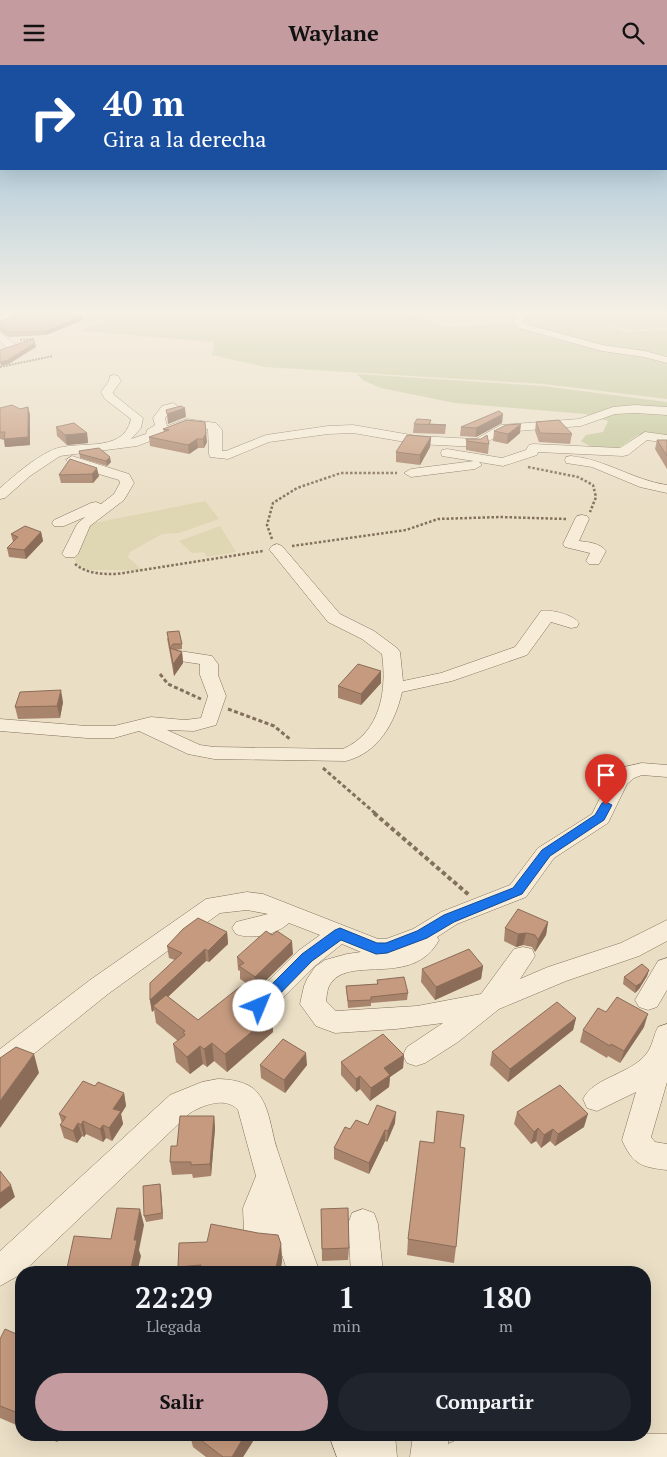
<!DOCTYPE html>
<html lang="es">
<head>
<meta charset="utf-8">
<style>
	body { margin:0; font-family:"PT Serif",serif; background:#20242c; color:#f1f3f6; height:100vh; display:flex; flex-direction:column; font-size:19px; white-space:nowrap }
	* { box-sizing:border-box; margin:0 }
	p { font-size:16px; color:#9ea1a6 }
	.icon { flex:none; width:28px; height:28px; fill:none; stroke:currentColor; stroke-width:2; stroke-linecap:round; stroke-linejoin:round }
	.map { position:relative; flex:1; overflow:hidden }
	.sheet { position:absolute; left:15px; top:1201px; width:636px; height:175px; display:flex; flex-direction:column; background:#171b24; border-radius:20px; box-shadow:0 5px 20px #0002 }
	.sheet>* { flex:none }
	.hud { position:absolute; left:0px; top:0px; width:668px; height:105px; box-shadow:0 5px 20px #0002; background:#1a4fa0; color:#fff; overflow:hidden }
	.pin { position:absolute; display:grid; place-items:center; width:42px; height:42px; color:#fff; margin:-51px -21px; border-radius:50% 50% 50% 0; rotate:-45deg; box-shadow:0 0 5px #0007 }
	.pin .icon { rotate:45deg }
	.me { position:absolute; width:55px; margin:-28px; rotate:45deg; stroke-linejoin:round; filter:drop-shadow(0 0 4px #0008) }
	.turn { display:flex; align-items:center; gap:18px; height:105px; padding:0 20px; font-size:22px }
	.turn .icon { width:65px; height:65px; stroke-width:2.5 }
	.turn b { display:block; font-size:35px; line-height:42px }
	.eta { display:flex; justify-content:space-evenly; align-items:center; height:85px; text-align:center }
	.eta b { font-size:30px; font-weight:600; line-height:35px }
	.primary-button { display:flex; gap:10px; margin-top:auto; padding:10px 20px }
	.primary-button a { flex:1; height:58px; border-radius:30px; background:#c49c9f; color:#111; font-size:20px; font-weight:600; line-height:58px; text-align:center }
	.primary-button a+a { background:#20242c; color:#f1f3f6 }
	header { display:flex; justify-content:space-between; align-items:center; height:65px; padding:0 20px; background:#c49c9f; color:#111; font-size:22px; font-weight:600 }
	.map>svg:first-child { display:block }
	.farmland { fill:#dfd7b3 }
	.green { fill:#c3c79a }
	.lines { fill:none; stroke-linecap:round; stroke-linejoin:round }
	.minor-casing { stroke:#83715d; stroke-width:1 }
	.path-far3 { stroke:#83715d; stroke-width:2; stroke-dasharray:2 1; stroke-linecap:butt }
	.path-far2 { stroke:#83715d; stroke-width:2.5; stroke-dasharray:2.5 2; stroke-linecap:butt }
	.path-far1 { stroke:#83715d; stroke-width:3; stroke-dasharray:4 2.5; stroke-linecap:butt }
	.path { stroke:#83715d; stroke-width:4; stroke-dasharray:4.5 3; stroke-linecap:butt }
	.minor { fill:#f6ecd7; fill-rule:evenodd }
	.wall { fill:#a9846c }
	.shaded-wall { fill:#8a6c58 }
	.building { fill:#c59a7e; stroke:#8a6c58 }
	.route { fill:#1a73e8; stroke:#114b97 }
</style>
</head>
<body>
<header><svg class="icon" aria-label="menu" viewBox="0 0 24 24"><path d="M4 6h16M4 12h16M4 18h16"/></svg>Waylane<svg class="icon" aria-label="search" viewBox="0 0 24 24"><circle cx="10" cy="10" r="6"/><path d="M15 15l6 6"/></svg></header>
<div class="map">
<svg width="667" height="1392" viewBox="0 0 667 1392">
	<rect width="100%" height="100%" fill="#eadec5"/>
	<g class="farmland">
		<polygon points="205,436 219,454 179,468 162,469 130,487 128,492 142,505 87,505 76,498 74,488 89,459"/>
		<polygon points="220,461 236,487 207,492 204,487 192,488 179,476"/>
	</g>
	<g class="green">
		<path d="M96,246h305l47,16 142,-7 37,12 40,-3v70l-123,-15 -279,-17 -53,-12 2,-13 -132,-11c10,-10 28,-6 40,-14l-4,-2 -12,1 1,3 -20,2 -5,-4z"/>
		<polygon points="533,246 667,246 667,263 629,265 590,254 520,257"/>
		<polygon points="357,309 543,321 667,337 667,371 638,370 616,385 593,383 581,376 586,370 603,367 608,356 585,349 455,338 381,323 364,316"/>
	</g>
	<g class="lines">
		<defs>
			<g id="minor">
				<polygon points="7,246 16,246 9,256 0,259 0,253"/>
				<polygon points="491,246 531,246 523,253 523,257 525,259 603,280 645,286 667,292 667,298 644,292 602,286 519,263 513,258 514,250 495,249"/>
				<polygon points="0,268 15,279 16,281 15,283 7,283 0,276"/>
				<path d="M114,310l4,1 3,5 -8,11 1,3 29,23 -2,10 -10,11 15,-5 1,-4 8,-5 -2,-7 9,-12 11,-3 6,4 -9,5 -5,6 2,8 20,-7 29,4 6,7v21h4l40,-16 62,-9 25,-1 64,11 59,3 25,-14 78,-6 34,-12 22,-2 32,2v8l-32,-2 -20,1 -34,12 -77,6 -25,15 -62,-3 -64,-11 -25,1 -59,8 -41,17 -18,-2 -1,-3 -1,-25 -20,-2 -51,19 -77,10 -30,20 -25,22 -5,1v-11c16,-14 32,-28 50,-37 25,-13 73,5 81,-32l-26,-20 -4,-7 8,-11 1,-5z"/>
				<polygon points="645,367 667,370 667,378 647,375 628,390 623,391 538,387 537,390 503,401 479,397 482,400 475,404 411,412 404,408 411,404 474,396 442,391 441,388 442,385 447,384 502,393 526,385 529,380 533,379 620,383"/>
				<polygon points="72,391 129,409 134,418 124,435 90,461 78,489 75,492 65,492 62,489 77,459 85,452 64,461 54,461 52,458 54,455 91,438 96,437 101,439 114,429 120,418 119,415 72,401 66,395"/>
				<path d="M571,391c34,3 62,24 96,29v8l-27,-6 -48,-20 -26,-4 -1,-3 1,-3z"/>
				<path d="M582,450l5,1 2,3 -10,22c9,1 21,2 27,10l-7,13h-10l-3,-3 4,-8 -25,-6 -2,-3 12,-25 2,-3z"/>
				<path d="M277,479l5,2 58,68 34,17 23,17 3,4 3,29 38,-8 74,-26 26,-36c10,-2 33,4 38,12l-2,4 -6,1 -20,-6 -24,33 -75,26 -50,11c-7,31 -24,61 -56,69l-132,-2 -26,-5 -49,-23 -25,7h-27l-87,-7v-12l87,7h27l37,-9 34,3 16,-2 7,-22 -8,-21v-11l-26,-4 -3,-4 3,-4 6,-1 32,5 6,8v11l8,21 -10,29 -22,6 -27,-1 33,15 14,2 129,2c38,-17 44,-59 39,-95l-20,-15 -34,-17 -59,-73 3,-3z"/>
				<path d="M642,698l25,2v12l-25,-2 -8,3 -7,6 -19,39 -54,35 -28,39 -69,27 -20,13 2,3c-26,48 -88,15 -108,43 -4,5 -4,12 -5,18l10,10 81,-5 64,-12 33,-45 9,-2 9,2 3,7 -15,23 28,-12 73,-24 46,-23v21l-28,15 -73,25 -67,28 -41,33 -33,21 -9,3 -9,-3 -4,-8 4,-8 36,-24 -47,6 -61,4 -19,-7 -16,-22 4,-18 3,-7 8,-12 10,-7 22,-6 14,-2 -19,-8 -26,21 -48,48 -9,3 -9,-3 -4,-7 4,-7 48,-48 22,-16 -31,-12c-13,12 -37,17 -53,11l-4,-6 4,-6 32,-8 -21,-4 -27,3 -112,81 -98,79 -10,4v-28l90,-69 116,-81 41,-7 16,2 115,45h8l27,-10 28,-17 69,-27 28,-37 54,-34 19,-38 9,-8z"/>
				<polygon points="667,893 667,925 657,942 648,945 639,942 635,935 658,896"/>
				<path d="M667,959v58l-16,55 4,5 12,2v26c-25,-3 -34,-5 -45,-30l14,-48 -39,19 -10,-3 -4,-9c11,-23 52,-25 66,-49 4,-7 5,-16 9,-23z"/>
				<path d="M218,1014c12,0 31,3 39,13 13,15 14,39 20,57 14,42 28,83 43,124h-32l-13,-39 -4,10 -11,4 -11,-4 -5,-11 -1,-25 13,-32 -18,-66c-12,-14 -35,-5 -48,3l-169,161 -21,12v-35l170,-156 32,-13z"/>
				<polygon points="363,1144 374,1148 378,1159 383,1208 351,1208 348,1159 352,1148"/>
				<polygon points="645,1369 667,1369 667,1392 410,1392 413,1370 449,1370 448,1379 459,1374 477,1371"/>
				<polygon points="329,1370 395,1370 397,1392 337,1392"/>
			</g>
		</defs>
		<use href="#minor" class="minor-casing"/>
		<g class="path-far3">
			<polyline points="56,248 71,246"/>
			<polyline points="20,275 34,274"/>
			<polyline points="0,302 53,291"/>
		</g>
		<g class="path-far2">
			<polyline points="528,402 578,412 593,420 596,432 590,447"/>
			<polyline points="272,474 267,460 273,438 297,423 341,408 397,408"/>
			<polyline points="292,481 406,465 438,454 500,452 567,454"/>
			<path d="M75,499c13,10 26,10 42,10l146,-23"/>
		</g>
		<g class="path-far1">
			<polyline points="160,609 168,619 201,634"/>
			<polyline points="228,644 274,661 291,675"/>
			<polyline points="323,703 376,749"/>
		</g>
		<polyline class="path" points="374,748 469,830"/>
		<use href="#minor" class="minor"/>
	</g>
	<g class="wall">
		<polygon points="82,251 83,255 46,270 8,272 0,266 0,256"/>
		<polygon points="28,342 30,350 30,380 5,382 4,375 0,374 0,343 20,344"/>
		<polygon points="187,355 207,377 204,383 198,383 189,389 150,381 149,372 164,367 163,364"/>
		<polygon points="431,355 430,359 446,360 445,369 413,368 414,359"/>
		<polygon points="536,357 572,369 570,379 539,377 535,366"/>
		<polygon points="502,358 476,372 460,371 461,362"/>
		<polygon points="56,362 87,368 88,378 67,380 57,371"/>
		<polygon points="494,366 520,368 507,379 493,376"/>
		<polygon points="431,372 430,382 420,400 396,397 396,387"/>
		<polygon points="466,374 489,379 488,389 466,385"/>
		<polygon points="657,375 667,375 667,404 655,384"/>
		<polygon points="79,386 111,397 107,401 80,393"/>
		<polygon points="70,394 99,411 93,418 61,418 59,410"/>
		<polygon points="41,467 43,476 26,494 9,492 7,483 13,477 11,469"/>
		<polygon points="167,573 182,579 182,584 176,585 182,587 183,598 174,611"/>
		<polygon points="381,606 381,618 361,640 338,633 338,621"/>
		<polygon points="63,637 60,653 18,654 15,642"/>
		<polygon points="548,857 546,870 535,887 532,882 523,880 516,882 504,876 505,863"/>
		<polygon points="227,867 228,879 209,897 206,896 168,932 198,955 248,932 272,950 273,967 227,1007 214,996 207,1002 203,999 190,1009 176,997 173,979 178,976 156,958 154,945 152,947 150,935 175,895 169,893 167,881"/>
		<polygon points="293,889 256,925 240,914 240,906 238,905 237,892"/>
		<polygon points="483,901 481,914 435,935 421,917 422,904"/>
		<polygon points="649,905 647,911 639,924 635,928 623,919 624,912"/>
		<polygon points="377,915 408,928 407,935 371,938 371,941 348,943 346,921 377,919"/>
		<polygon points="606,947 644,962 620,998 608,991 607,993 580,977 583,965"/>
		<polygon points="576,953 573,965 508,1017 490,1000 492,987"/>
		<polygon points="404,990 403,1003 390,1012 389,1022 370,1036 360,1024 356,1027 341,1010 341,997"/>
		<polygon points="260,1000 307,1000 285,1028 261,1013"/>
		<polygon points="95,1021 124,1028 126,1041 121,1049 123,1059 112,1076 106,1073 103,1077 86,1069 84,1072 82,1071 77,1078 64,1073 60,1060 62,1058 59,1049"/>
		<polygon points="517,1047 584,1062 555,1081 550,1076 541,1083 536,1076 531,1079 514,1059"/>
		<polygon points="214,1051 215,1063 211,1111 193,1113 192,1109 172,1110 170,1097 177,1081"/>
		<polygon points="395,1058 387,1077 385,1076 369,1109 334,1094 334,1083 350,1064 368,1060"/>
		<polygon points="460,1082 456,1182 454,1198 407,1190 408,1174"/>
		<polygon points="161,1125 163,1154 146,1157 144,1151"/>
		<polygon points="321,1144 349,1183 348,1195 322,1196"/>
		<polygon points="281,1179 282,1196 280,1208 179,1208 178,1202"/>
		<polygon points="21,1271 21,1362 0,1353 0,1274"/>
		<polygon points="40,1370 61,1370 57,1377"/>
		<polygon points="190,1370 257,1370 243,1392 206,1392 193,1382"/>
	</g>
	<g class="shaded-wall">
		<polygon points="0,246 5,246 0,250"/>
		<polygon points="82,251 83,255 46,270 46,266"/>
		<polygon points="35,278 36,282 9,299 1,301 0,297"/>
		<polygon points="28,342 30,350 30,380 5,382 4,374"/>
		<polygon points="185,343 186,352 168,359 167,349"/>
		<polygon points="503,349 502,358 476,372 476,363"/>
		<polygon points="521,359 520,368 507,379 508,369"/>
		<polygon points="206,366 207,377 204,383 203,374"/>
		<polygon points="87,368 88,378 67,380 65,370"/>
		<polygon points="431,372 430,382 420,400 420,390"/>
		<polygon points="197,374 198,383 189,389 188,380"/>
		<polygon points="110,392 111,397 107,401 106,396"/>
		<polygon points="97,403 99,411 93,418 92,409"/>
		<polygon points="41,467 43,476 26,494 24,485"/>
		<polygon points="182,587 183,598 174,611 173,599"/>
		<polygon points="381,606 381,618 361,640 361,629"/>
		<polygon points="61,625 63,637 60,653 57,641"/>
		<polygon points="548,857 546,870 535,887 538,875"/>
		<polygon points="227,867 228,879 209,897 208,886"/>
		<polygon points="526,868 523,880 516,882 518,869"/>
		<polygon points="292,876 293,889 256,925 255,912"/>
		<polygon points="205,884 206,896 156,943 153,941 154,945 152,947 150,935"/>
		<polygon points="483,901 481,914 435,935 436,922"/>
		<polygon points="649,905 647,911 639,924 635,928 636,921"/>
		<polygon points="269,943 270,952 272,950 273,967 227,1007 225,989 265,944"/>
		<polygon points="648,949 644,962 620,998 624,986"/>
		<polygon points="576,953 573,965 508,1017 510,1004"/>
		<polygon points="212,978 214,996 207,1002 204,984"/>
		<polygon points="200,981 203,999 190,1009 187,992"/>
		<polygon points="306,988 307,1000 285,1028 284,1015"/>
		<polygon points="34,989 39,1008 0,1063 0,1036"/>
		<polygon points="404,990 403,1003 390,1012 389,1022 370,1036 371,1023 384,1003"/>
		<polygon points="360,1011 360,1024 356,1027 356,1014"/>
		<polygon points="124,1028 126,1041 121,1049 123,1059 112,1076 109,1063 113,1044"/>
		<polygon points="396,1047 395,1058 387,1077 388,1066"/>
		<polygon points="588,1049 584,1062 555,1081 558,1069"/>
		<polygon points="214,1051 215,1063 211,1111 210,1099"/>
		<polygon points="83,1056 86,1069 84,1072 81,1060"/>
		<polygon points="78,1058 82,1071 77,1078 73,1066"/>
		<polygon points="103,1060 106,1073 103,1077 100,1064"/>
		<polygon points="538,1063 536,1076 531,1079 534,1067"/>
		<polygon points="553,1064 550,1076 541,1083 544,1070"/>
		<polygon points="385,1065 385,1076 369,1109 369,1098"/>
		<polygon points="160,1119 161,1125 163,1154 162,1148"/>
		<polygon points="11,1120 15,1132 0,1144 0,1128"/>
		<polygon points="140,1144 144,1160 139,1185 141,1191 137,1208 130,1208 134,1175"/>
		<polygon points="281,1179 282,1196 280,1208 275,1208"/>
		<polygon points="54,1370 61,1370 57,1377"/>
		<polygon points="245,1370 257,1370 243,1392 232,1392"/>
		<polygon points="451,1370 467,1370 467,1371 450,1375"/>
	</g>
	<g class="building">
		<polygon points="14,246 55,246 82,251 46,266 7,267 0,263 0,256 10,253"/>
		<polygon points="33,274 35,278 8,295 0,297 0,285"/>
		<polygon points="12,340 20,344 28,342 28,372 4,374 5,367 0,367 0,343"/>
		<polygon points="181,341 185,343 167,349 166,345"/>
		<polygon points="499,346 503,349 476,363 461,362"/>
		<polygon points="417,354 431,355 429,359 446,360 414,359"/>
		<polygon points="187,355 205,357 206,368 203,374 197,374 188,380 149,372 169,365 163,364"/>
		<polygon points="559,355 572,369 540,368 536,357"/>
		<polygon points="74,358 87,368 65,370 56,362"/>
		<polygon points="521,359 508,369 494,366 506,360"/>
		<polygon points="407,370 431,372 420,390 396,387"/>
		<polygon points="487,370 489,379 467,376 466,374 481,374"/>
		<polygon points="657,375 667,375 667,391"/>
		<polygon points="99,383 110,392 106,396 80,389 79,386"/>
		<polygon points="70,394 97,403 92,409 59,410"/>
		<polygon points="25,461 41,467 24,485 7,483 18,472 11,469"/>
		<polygon points="179,566 182,579 173,579 170,583 167,567"/>
		<polygon points="170,583 182,587 173,599"/>
		<polygon points="358,599 381,606 361,629 338,621"/>
		<polygon points="61,625 57,641 15,642 20,627"/>
		<polygon points="518,844 548,857 538,875 535,870 526,868 518,869 505,863"/>
		<polygon points="198,853 227,867 208,886 205,884 150,935 150,918 182,888 167,881 183,864"/>
		<polygon points="266,866 272,870 277,866 292,876 255,912 239,901 244,898 237,892"/>
		<polygon points="469,884 483,901 436,922 422,904"/>
		<polygon points="642,899 649,905 641,918 636,921 624,912"/>
		<polygon points="404,912 408,928 371,932 371,935 348,936 346,921 378,919 377,915"/>
		<polygon points="241,921 248,932 259,935 269,943 265,944 272,950 225,989 212,978 204,984 200,981 187,992 173,979 185,970 183,967 185,966 153,941 166,930 198,955"/>
		<polygon points="617,932 648,949 624,986 611,979 610,981 583,965 598,943 606,947"/>
		<polygon points="557,937 576,953 510,1004 492,987"/>
		<polygon points="383,969 404,990 384,1003 390,1010 371,1023 360,1011 356,1014 341,997"/>
		<polygon points="283,974 306,988 284,1015 260,1000"/>
		<polygon points="16,982 34,989 0,1036 0,993"/>
		<polygon points="83,1016 95,1021 98,1017 124,1028 113,1044 121,1046 109,1063 103,1060 100,1064 83,1056 81,1060 78,1058 73,1066 60,1060 66,1052 59,1049"/>
		<polygon points="560,1020 588,1049 558,1069 553,1064 544,1070 538,1063 534,1067 517,1047"/>
		<polygon points="377,1040 396,1047 388,1066 385,1065 369,1098 334,1083 345,1062 350,1064 356,1055 368,1060"/>
		<polygon points="437,1046 464,1050 460,1082 465,1083 456,1182 408,1174 420,1076 434,1078"/>
		<polygon points="180,1051 214,1051 210,1099 191,1100 191,1097 170,1097 171,1081 177,1081"/>
		<polygon points="0,1106 11,1120 0,1128"/>
		<polygon points="160,1119 162,1148 144,1151 143,1121"/>
		<polygon points="117,1143 140,1144 134,1175 137,1175 130,1208 66,1208 74,1171 111,1174"/>
		<polygon points="348,1143 349,1183 322,1184 321,1144"/>
		<polygon points="211,1159 258,1168 278,1170 281,1179 275,1208 199,1208 201,1200 178,1202 179,1178 207,1177"/>
		<polygon points="5,1264 21,1271 21,1349 0,1341 0,1274"/>
		<polygon points="194,1370 245,1370 232,1392 223,1392"/>
	</g>
	<linearGradient id="sky" x2="0" y2="1"><stop stop-color="#8db8d4"/><stop offset="0.56" stop-color="#f6f0e5"/><stop offset="1" stop-color="#f6f0e5" stop-opacity="0"/></linearGradient>
	<rect width="667" height="441" fill="url(#sky)"/>
	<polygon class="route" points="606,737 612,740 604,755 550,791 522,829 454,857 427,873 387,888 376,889 341,875 312,896 264,945 259,947 254,945 251,941 254,937 302,889 335,865 340,863 377,878 386,878 417,866 444,850 513,823 542,785 595,750 602,738"/>
</svg>
<div class="pin" style="left:606px;top:740px;background:#d93025"><svg class="icon" aria-label="arrive" viewBox="0 0 24 24"><path d="M6 21V4h12l-3 4 3 4H6"/></svg></div>
<svg class="me" style="left:259px;top:941px" viewBox="-20 -20 40 40"><circle r="19" fill="#fff"/><path d="M0-13L10 11 0 6-10 11z" fill="#1a73e8"/></svg>
<div class="hud">
<div class="turn"><svg class="icon" aria-label="right" viewBox="0 0 24 24"><path d="M7 20v-9h11M14 6l5 5-5 5"/></svg><div><b>40 m</b>Gira a la derecha</div></div>
</div>
<section class="sheet">
<div class="eta">
<div><b>22:29</b><p>Llegada</p></div>
<div><b>1</b><p>min</p></div>
<div><b>180</b><p>m</p></div>
</div>
<div class="primary-button"><a>Salir</a><a>Compartir</a></div>
</section>
</div>
</body>
</html>
